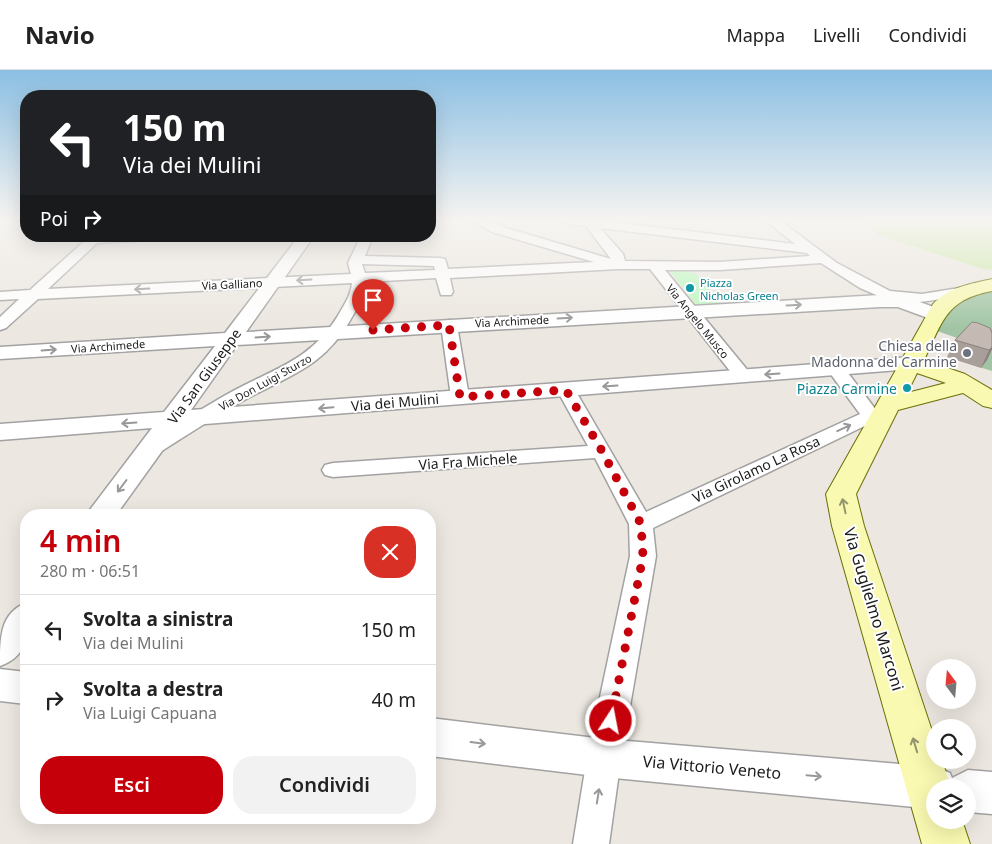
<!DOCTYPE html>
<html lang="it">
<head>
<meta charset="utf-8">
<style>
	body { margin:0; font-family:"Noto Sans",sans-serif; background:#f2f2f2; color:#222; height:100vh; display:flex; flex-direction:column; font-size:19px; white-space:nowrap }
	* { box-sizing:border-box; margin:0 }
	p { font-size:16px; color:#767676 }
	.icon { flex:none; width:28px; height:28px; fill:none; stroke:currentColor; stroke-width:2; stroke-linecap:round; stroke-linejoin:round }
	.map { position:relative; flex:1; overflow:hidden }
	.details { position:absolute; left:20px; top:439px; width:416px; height:315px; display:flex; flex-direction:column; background:#fff; border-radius:20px; box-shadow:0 5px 20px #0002 }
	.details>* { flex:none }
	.banner { position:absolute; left:20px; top:20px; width:416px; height:152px; border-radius:20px; box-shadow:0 5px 20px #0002; background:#202124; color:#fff; overflow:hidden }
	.needle { width:32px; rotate:344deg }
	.controls { position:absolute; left:926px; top:589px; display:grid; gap:10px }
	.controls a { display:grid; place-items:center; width:50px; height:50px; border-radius:50%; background:#fff; box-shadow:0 5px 20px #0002; font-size:25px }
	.pin { position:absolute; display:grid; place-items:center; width:42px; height:42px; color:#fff; margin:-51px -21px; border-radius:50% 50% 50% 0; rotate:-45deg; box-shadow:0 0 5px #0007 }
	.pin .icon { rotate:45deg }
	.me { position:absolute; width:55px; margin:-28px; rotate:11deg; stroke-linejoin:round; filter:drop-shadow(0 0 4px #0008) }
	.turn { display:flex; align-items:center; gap:18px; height:105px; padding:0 20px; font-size:22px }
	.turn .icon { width:65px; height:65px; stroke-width:2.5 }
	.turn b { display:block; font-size:35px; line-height:42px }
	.then { display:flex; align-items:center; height:48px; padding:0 20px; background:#0003; gap:10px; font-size:19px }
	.round { display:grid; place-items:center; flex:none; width:52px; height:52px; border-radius:20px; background:#f2f2f2 }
	.headline { display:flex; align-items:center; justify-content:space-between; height:85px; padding:0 20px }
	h1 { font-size:30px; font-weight:600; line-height:38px; color:#c5000a }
	.button { display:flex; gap:10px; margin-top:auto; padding:10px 20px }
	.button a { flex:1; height:58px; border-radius:20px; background:#c5000a; color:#fff; font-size:20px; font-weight:600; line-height:58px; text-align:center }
	.button a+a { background:#f2f2f2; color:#222 }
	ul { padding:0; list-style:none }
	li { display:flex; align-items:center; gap:15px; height:70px; padding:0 20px; border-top:1px solid #e0e0e0 }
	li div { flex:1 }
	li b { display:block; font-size:19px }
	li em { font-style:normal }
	header { display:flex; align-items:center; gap:30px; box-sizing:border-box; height:70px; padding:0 25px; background:#fff; border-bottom:1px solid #e0e0e0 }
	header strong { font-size:24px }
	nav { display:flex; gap:28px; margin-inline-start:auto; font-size:18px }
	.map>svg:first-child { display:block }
	.grass { fill:#c9e8a4 }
	.cemetery { fill:#a1c5a4 }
	.park { fill:#baf9bc }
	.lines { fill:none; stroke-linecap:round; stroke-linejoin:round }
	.minor-casing { stroke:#a2a2a2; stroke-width:3 }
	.tertiary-casing { stroke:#a2a2a2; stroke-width:3 }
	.secondary-casing { stroke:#696f04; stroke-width:2 }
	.minor { fill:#fff; fill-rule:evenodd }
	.tertiary { fill:#fff; fill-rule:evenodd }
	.secondary { fill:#f9f9b1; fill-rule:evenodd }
	.wall { fill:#a99f9a }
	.shaded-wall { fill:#89827d }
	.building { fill:#c4b9b3; stroke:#89827d }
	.oneway { stroke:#989898 }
	.oneway2 { stroke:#95956e }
	.route { stroke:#c5000a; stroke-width:9; stroke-dasharray:0 16.2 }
	.culture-dot { fill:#0f9aa8; stroke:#fff; stroke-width:2 }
	.worship-dot { fill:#6b7280; stroke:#fff; stroke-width:2 }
	.labels { text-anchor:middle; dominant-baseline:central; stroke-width:4; stroke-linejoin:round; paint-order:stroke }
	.far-culture-label { font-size:11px; fill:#0d838f; stroke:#fff; text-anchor:start }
	.far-street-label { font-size:11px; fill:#1b1b1b; stroke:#fff }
	.worship-label { font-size:14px; fill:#5b616d; stroke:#fff; text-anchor:end }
	.street-label { font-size:14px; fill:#1b1b1b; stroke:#fff }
	.culture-label { font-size:14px; fill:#0d838f; stroke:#fff; text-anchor:end }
	.near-street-label { font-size:16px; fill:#1b1b1b; stroke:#fff }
</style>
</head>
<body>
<header>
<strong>Navio</strong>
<nav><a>Mappa</a><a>Livelli</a><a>Condividi</a></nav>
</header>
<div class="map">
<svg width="992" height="774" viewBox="0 0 992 774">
	<rect width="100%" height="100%" fill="#ece7e0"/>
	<polygon class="grass" points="888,150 972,150 992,153 992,199 986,200 878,165 869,154"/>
	<polygon class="cemetery" points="992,219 992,301 947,287 963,270 937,261 950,234"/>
	<polygon class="park" points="668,199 695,203 720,233 696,234"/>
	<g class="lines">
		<defs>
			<g id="minor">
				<path d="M471,150h16l13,6 111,33 -25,-33 -19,-2 -6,-4h36l198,24 -30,-24h14l58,43 53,28 32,3 37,-6 5,1 2,3 -2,3c-21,5 -44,6 -64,10l-40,-17 -39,-25 -101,7h-55l84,102 3,4 -3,4 -6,1 -6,-1 -87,-111h-32l-168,9 3,14 -2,3h-10l-5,-17 -70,4c-1,14 -7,23 -14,35 -28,52 -66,59 -113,86 -28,16 -55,34 -82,51l-7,2 -7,-2 -3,-4 3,-4c27,-17 53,-34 81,-50 46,-27 85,-32 115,-82 6,-11 12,-19 13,-31l-314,16 -32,29 -6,2v-13l19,-18 -19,1v-8l30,-2 60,-54h69l-6,4 -56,3 -49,46 303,-15 -3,-11 13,-27h12l-8,20 75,2 5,1 3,10 146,-7 -102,-30zM600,158l207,25 3,3 -90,6 -95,-1 -2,-7zM362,194l72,2 1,4 -70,3z"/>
				<polygon points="449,250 455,252 457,255 469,327 467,331 460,333 453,331 451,327 441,255 443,252"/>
				<polygon points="836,294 842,295 876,340 889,341 892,345 889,349 875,351 653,458 656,486 621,688 609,774 573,774 587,688 630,486 629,454 595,388 333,407 325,405 322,400 325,395 333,393 588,376 557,320 559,316 566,314 573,316 575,320 646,442 860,344 827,299 830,295"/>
			</g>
			<g id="tertiary">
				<polygon points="299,166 314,166 246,262 880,225 900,225 942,240 945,244 942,248 935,250 928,248 898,237 880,237 237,275 191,340 912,287 920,288 923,293 920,298 912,299 180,356 116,445 86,445 152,358 0,370 0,354 164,342 215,276 0,289 0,277 225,263"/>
				<path d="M26,533c2,27 5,52 -26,63 0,-28 0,-53 26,-63z"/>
				<polygon points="0,599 26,602 26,634 0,631"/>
				<polygon points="430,648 604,669 935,697 950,703 952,708 968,700 992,702 992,744 968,742 968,718 935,718 935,739 604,707 430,686"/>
			</g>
			<path id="secondary" d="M992,209v12c-47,9 -49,30 -68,69l41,14 27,16v18l-9,-2 -20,-13 -65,17 -42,84 8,32 71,214v20h7l9,28h-16v32h27l8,24h-48l-90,-318 -6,-32 107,-190c16,-17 37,-20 59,-25zM917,303l29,10 -39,10z"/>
		</defs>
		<use href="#minor" class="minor-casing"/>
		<use href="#tertiary" class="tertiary-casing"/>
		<use href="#secondary" class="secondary-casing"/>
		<use href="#minor" class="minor"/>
		<use href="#tertiary" class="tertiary"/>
		<use href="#secondary" class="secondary"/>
	</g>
	<polygon class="wall" points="955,270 992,279 987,290 981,298 947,287"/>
	<polygon class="shaded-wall" points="992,277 992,279 987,290 981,298 989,280"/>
	<polygon class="building" points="972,252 978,253 990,258 992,263 992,277 989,280 955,270"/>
	<defs><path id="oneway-shaft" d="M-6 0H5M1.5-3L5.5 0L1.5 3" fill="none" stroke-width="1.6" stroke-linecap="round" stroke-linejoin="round" transform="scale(1.25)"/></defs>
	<g class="oneway">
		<use href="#oneway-shaft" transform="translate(304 210) rotate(177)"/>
		<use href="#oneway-shaft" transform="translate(142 219) rotate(177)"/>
		<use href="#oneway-shaft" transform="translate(794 235) rotate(-3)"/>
		<use href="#oneway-shaft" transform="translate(565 248) rotate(-3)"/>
		<use href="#oneway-shaft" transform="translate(263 267) rotate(-4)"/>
		<use href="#oneway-shaft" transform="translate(49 280) rotate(-4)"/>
		<use href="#oneway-shaft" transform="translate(772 304) rotate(176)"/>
		<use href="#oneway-shaft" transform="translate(610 316) rotate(176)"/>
		<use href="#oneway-shaft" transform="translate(326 338) rotate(175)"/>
		<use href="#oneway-shaft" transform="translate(129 353) rotate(176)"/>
		<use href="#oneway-shaft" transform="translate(844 358) rotate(-25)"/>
		<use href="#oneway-shaft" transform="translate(122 416) rotate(127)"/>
		<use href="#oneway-shaft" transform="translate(478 673) rotate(7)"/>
		<use href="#oneway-shaft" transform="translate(814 706) rotate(5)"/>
		<use href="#oneway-shaft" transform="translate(598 726) rotate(-81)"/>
	</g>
	<g class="oneway2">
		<use href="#oneway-shaft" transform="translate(844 436) rotate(-102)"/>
		<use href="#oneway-shaft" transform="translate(915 675) rotate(-107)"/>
	</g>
	<linearGradient id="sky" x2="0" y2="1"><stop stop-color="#8bbfe3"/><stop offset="0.58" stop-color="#f6f4f1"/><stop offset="1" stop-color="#f6f4f1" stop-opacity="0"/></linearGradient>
	<rect width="992" height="259" fill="url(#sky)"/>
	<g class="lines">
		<polyline class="route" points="373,260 449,255 460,327 566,320 602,381 641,454 643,486 611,651"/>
	</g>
	<g class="culture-dot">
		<circle cx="690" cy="218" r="5"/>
		<circle cx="907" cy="318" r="5"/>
	</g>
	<circle class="worship-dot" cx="967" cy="283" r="5"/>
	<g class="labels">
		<g class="far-culture-label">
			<text x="700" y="212">Piazza<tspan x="700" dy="13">Nicholas Green</tspan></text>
		</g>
		<g class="far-street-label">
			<text transform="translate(232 214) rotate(-3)">Via Galliano</text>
			<text transform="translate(512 251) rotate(-3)">Via Archimede</text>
			<text transform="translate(698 251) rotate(51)">Via Angelo Musco</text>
			<text transform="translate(108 276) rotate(-4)">Via Archimede</text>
			<text transform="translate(265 312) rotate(-29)">Via Don Luigi Sturzo</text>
		</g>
		<g class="worship-label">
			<text x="957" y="275">Chiesa della<tspan x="957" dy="16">Madonna del Carmine</tspan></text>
		</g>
		<g class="street-label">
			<text transform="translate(204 306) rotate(-54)">Via San Giuseppe</text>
			<text transform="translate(395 332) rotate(-5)">Via dei Mulini</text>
			<text transform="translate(468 391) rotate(-4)">Via Fra Michele</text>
			<text transform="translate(756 399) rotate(-25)">Via Girolamo La Rosa</text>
		</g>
		<g class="culture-label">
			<text x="897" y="318">Piazza Carmine</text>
		</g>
		<g class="near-street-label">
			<text transform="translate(874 539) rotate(73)">Via Guglielmo Marconi</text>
			<text transform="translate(712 697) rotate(5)">Via Vittorio Veneto</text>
		</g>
	</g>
</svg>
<div class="controls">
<a><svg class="needle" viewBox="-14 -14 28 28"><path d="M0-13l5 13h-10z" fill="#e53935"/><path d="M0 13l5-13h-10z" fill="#767676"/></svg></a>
<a><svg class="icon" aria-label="search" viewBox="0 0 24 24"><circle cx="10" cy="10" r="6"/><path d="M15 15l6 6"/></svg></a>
<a><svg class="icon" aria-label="layers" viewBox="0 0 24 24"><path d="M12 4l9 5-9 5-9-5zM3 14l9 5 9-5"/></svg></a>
</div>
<div class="pin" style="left:373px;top:260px;background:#d93025"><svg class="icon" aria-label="arrive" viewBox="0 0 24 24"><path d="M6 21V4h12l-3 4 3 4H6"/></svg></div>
<svg class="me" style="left:611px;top:651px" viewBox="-20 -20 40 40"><circle r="17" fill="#c5000a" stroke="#fff" stroke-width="3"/><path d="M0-11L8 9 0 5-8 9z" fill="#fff"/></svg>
<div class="banner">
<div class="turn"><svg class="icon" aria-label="left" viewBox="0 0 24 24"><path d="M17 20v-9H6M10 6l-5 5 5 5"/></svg><div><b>150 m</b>Via dei Mulini</div></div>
<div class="then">Poi<svg class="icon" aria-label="right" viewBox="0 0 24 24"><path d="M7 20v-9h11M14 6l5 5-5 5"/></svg></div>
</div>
<section class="details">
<div class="headline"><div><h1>4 min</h1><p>280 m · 06:51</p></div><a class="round" style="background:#d93025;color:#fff"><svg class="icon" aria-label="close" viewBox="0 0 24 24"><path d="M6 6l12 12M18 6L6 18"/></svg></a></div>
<ul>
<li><svg class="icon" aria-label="left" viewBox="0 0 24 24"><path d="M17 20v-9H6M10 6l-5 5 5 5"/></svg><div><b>Svolta a sinistra</b><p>Via dei Mulini</p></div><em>150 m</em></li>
<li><svg class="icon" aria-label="right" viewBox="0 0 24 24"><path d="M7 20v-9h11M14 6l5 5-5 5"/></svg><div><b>Svolta a destra</b><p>Via Luigi Capuana</p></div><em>40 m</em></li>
</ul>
<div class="button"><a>Esci</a><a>Condividi</a></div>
</section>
</div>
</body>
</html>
